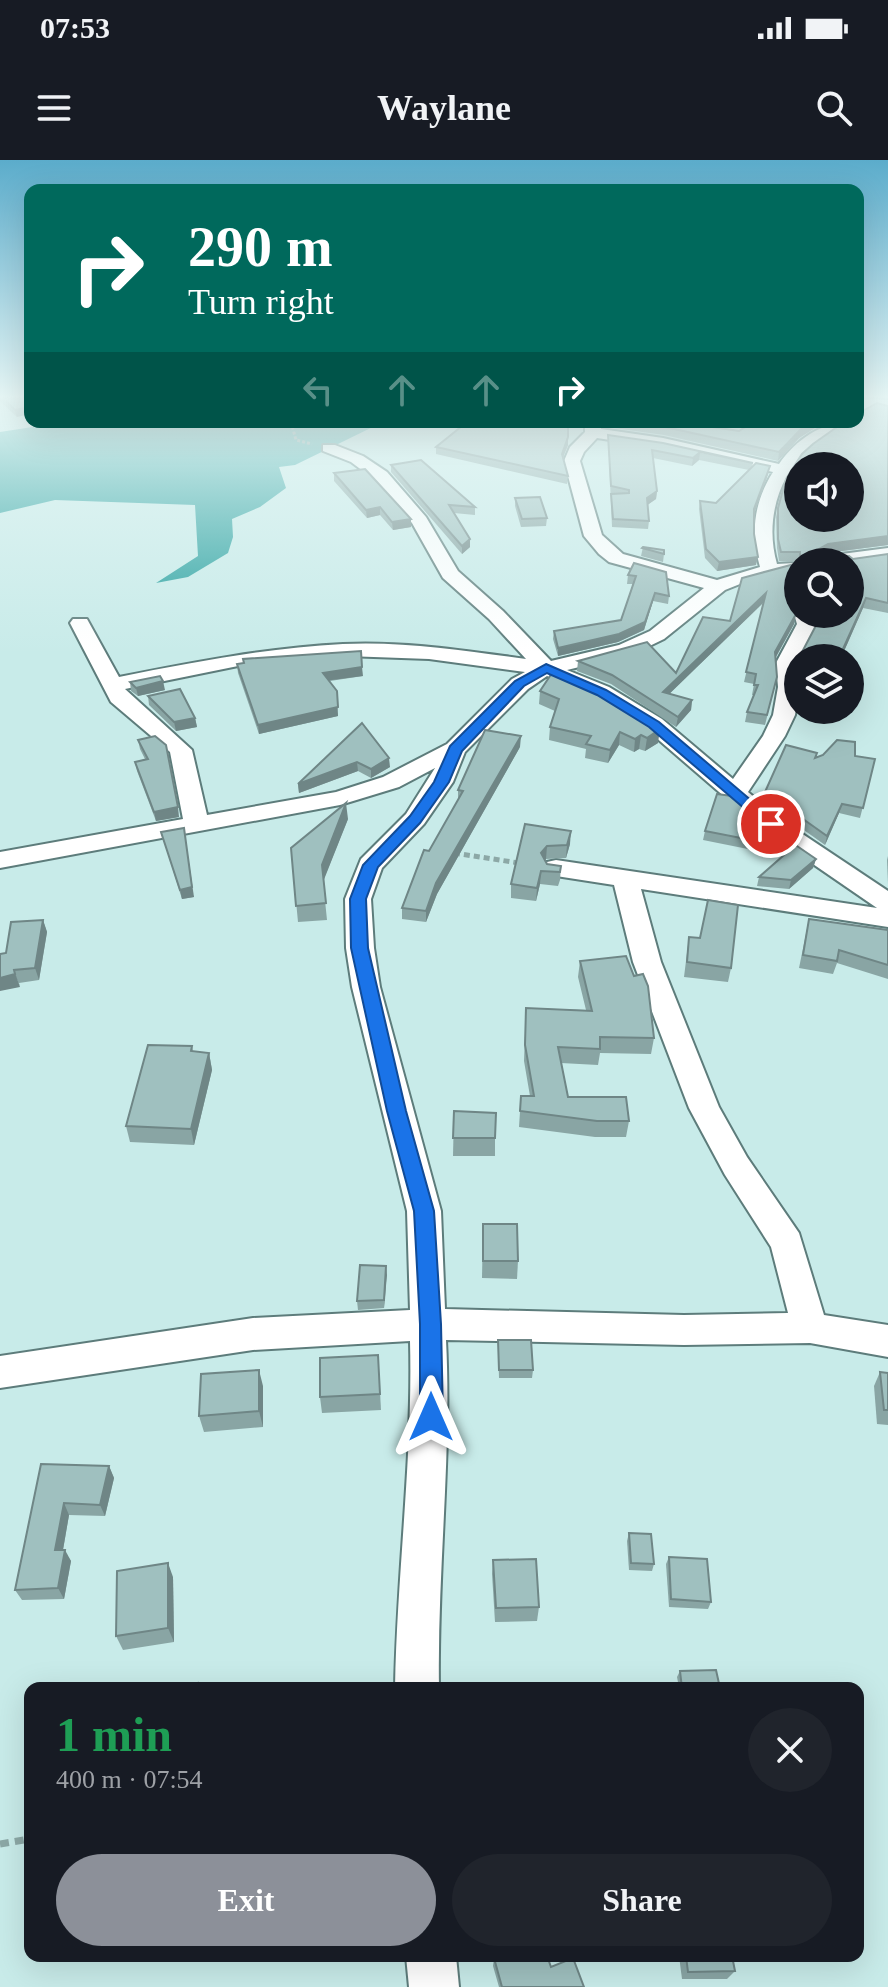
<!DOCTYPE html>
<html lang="en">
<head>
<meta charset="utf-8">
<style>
	body { margin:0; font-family:Georgia,serif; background:#20242c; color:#f1f3f6; height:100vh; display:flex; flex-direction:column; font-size:30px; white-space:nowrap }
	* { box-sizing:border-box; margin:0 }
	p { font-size:26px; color:#9ea1a6 }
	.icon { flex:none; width:44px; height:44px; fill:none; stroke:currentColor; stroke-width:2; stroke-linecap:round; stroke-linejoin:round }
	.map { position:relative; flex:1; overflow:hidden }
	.sheet { position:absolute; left:24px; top:1522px; width:840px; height:280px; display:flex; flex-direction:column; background:#171b24; border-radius:16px; box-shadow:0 8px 32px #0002 }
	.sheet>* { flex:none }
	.guide { position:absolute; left:24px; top:24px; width:840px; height:244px; border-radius:16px; box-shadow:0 8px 32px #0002; background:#00695c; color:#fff; overflow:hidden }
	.tools { position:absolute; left:784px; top:292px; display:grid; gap:16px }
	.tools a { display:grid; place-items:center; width:80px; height:80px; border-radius:50%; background:#171b24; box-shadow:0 8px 32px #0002; font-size:40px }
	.pin { position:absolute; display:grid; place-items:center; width:68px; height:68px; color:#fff; margin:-34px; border:4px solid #fff; border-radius:50%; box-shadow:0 2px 8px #0007 }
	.me { position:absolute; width:88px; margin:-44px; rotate:0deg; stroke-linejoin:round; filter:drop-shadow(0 0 6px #0008) }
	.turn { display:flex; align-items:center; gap:28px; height:168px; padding:0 32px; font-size:36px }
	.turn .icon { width:104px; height:104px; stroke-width:2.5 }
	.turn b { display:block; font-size:56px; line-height:68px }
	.lanes { display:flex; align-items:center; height:76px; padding:0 32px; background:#0003; justify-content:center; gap:40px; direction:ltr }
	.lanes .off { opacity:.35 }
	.round { display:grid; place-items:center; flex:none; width:84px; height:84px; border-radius:42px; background:#20242c }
	.head { display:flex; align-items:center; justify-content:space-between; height:136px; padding:0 32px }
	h1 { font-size:48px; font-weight:600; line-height:60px; color:#1e9e55 }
	.button { display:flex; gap:16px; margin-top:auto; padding:16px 32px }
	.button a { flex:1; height:92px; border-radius:48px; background:#8c9099; color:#fff; font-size:32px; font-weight:600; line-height:92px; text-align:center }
	.button a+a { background:#20242c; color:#f1f3f6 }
	.status { display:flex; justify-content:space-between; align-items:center; height:56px; padding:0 40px; background:#171b24; direction:ltr }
	.status svg { height:22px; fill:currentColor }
	header { display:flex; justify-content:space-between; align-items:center; height:104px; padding:0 32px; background:#171b24; font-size:36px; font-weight:600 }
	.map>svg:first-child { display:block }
	.water { fill:#28a09f }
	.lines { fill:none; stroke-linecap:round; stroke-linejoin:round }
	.minor-casing { stroke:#5d7c7b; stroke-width:4 }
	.tertiary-casing { stroke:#5d7c7b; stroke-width:4 }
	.path-far2 { stroke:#8ca8a6; stroke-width:3; stroke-dasharray:3 2; stroke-linecap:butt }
	.path-far1 { stroke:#8ca8a6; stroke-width:5; stroke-dasharray:6 4; stroke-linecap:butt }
	.path { stroke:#8ca8a6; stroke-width:7; stroke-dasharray:9 6; stroke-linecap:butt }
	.minor { fill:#fff; fill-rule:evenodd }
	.tertiary { fill:#fff; fill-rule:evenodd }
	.wall { fill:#89a5a4 }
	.shaded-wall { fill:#6f8686 }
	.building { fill:#9fc0bf; stroke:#6f8686; stroke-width:2; fill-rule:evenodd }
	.route { fill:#1a73e8; stroke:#114b97; stroke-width:2 }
</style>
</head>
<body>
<div class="status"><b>07:53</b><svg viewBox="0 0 49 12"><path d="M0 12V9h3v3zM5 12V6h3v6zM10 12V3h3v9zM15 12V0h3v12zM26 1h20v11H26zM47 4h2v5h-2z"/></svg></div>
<header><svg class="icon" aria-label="menu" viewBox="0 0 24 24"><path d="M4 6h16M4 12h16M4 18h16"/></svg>Waylane<svg class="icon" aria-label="search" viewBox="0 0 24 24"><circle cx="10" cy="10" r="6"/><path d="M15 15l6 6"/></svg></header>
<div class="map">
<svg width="888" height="1827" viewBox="0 0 888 1827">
	<rect width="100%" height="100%" fill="#c8ebe9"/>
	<polygon class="water" points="65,262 383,262 295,305 279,307 286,328 260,347 232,359 233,377 228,393 188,417 156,423 198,396 195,345 55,340 0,353 0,272"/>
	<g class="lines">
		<defs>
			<g id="minor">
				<polygon points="875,238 883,242 880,245 858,258 858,246"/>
				<path d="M585,262h16v7l62,9 116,26c17,-24 42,-42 72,-42 -11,12 -29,17 -42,28 -32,26 -44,73 -32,114l18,-1 2,4 -2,4 -50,11 -20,8 -61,49 -31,15 -66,16 42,17 53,32 71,60 30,-43 10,-21 5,-28 -2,-24 21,-39 -3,-10 4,-4v4h16l3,10 -21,39 2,34 -3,18 -10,21 -37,56 32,27 108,72v36l-247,-38 20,73 58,145 28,50 52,76 25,82 64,10v32l-78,-14 -126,2 -238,-5c6,116 -9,232 -7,348h-44c2,-116 18,-231 15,-347l-157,9 -253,38v-32l253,-38 157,-8 -3,-99 -55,-224 -6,-39 -1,-49 16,-40 45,-45 29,-46 -36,19 -59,18 -340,63v-16l183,-33 -13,-67 -59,-50 -41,-79 3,-4h14l32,58c75,-15 148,-29 224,-33 61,-3 123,7 183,15l-37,-40 -46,-41 -31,-55 -37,-43 -24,-18 -28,-11v-6h12l28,11 24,16 39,45 32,54 45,40 48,50 68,-16 31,-14 54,-43 -95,-26 -10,-8 -15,-18 -20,-75 6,-14 15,-15zM597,278l66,10 110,24c-19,30 -23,61 -13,95l-43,13 -94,-26 -21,-19 -22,-74 4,-9zM346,496l83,3 96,13 -13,7 -65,65 -64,33 -47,15 -129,23 -15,-65 -67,-61 118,-24zM547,516l46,21 53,32 116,100 115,79 -321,-48 -9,2 -4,6 4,6 9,2 58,9 19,77 56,146 36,67 46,72 17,66 -104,2 -239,-6 -4,-98 -61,-224 -6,-39 -3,-49 11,-31 42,-44 29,-42 12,-30 63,-63z"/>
				<polygon points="888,388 888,400 850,405 850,402 817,402 826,396"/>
				<polygon points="406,1796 456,1796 459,1827 409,1827"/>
			</g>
			<polygon id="tertiary" points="858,238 888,240 888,252 858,243"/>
		</defs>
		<use href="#minor" class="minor-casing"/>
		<use href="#tertiary" class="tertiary-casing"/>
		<polyline class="path-far2" points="291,262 296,280 312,284"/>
		<polyline class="path-far1" points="454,693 519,703"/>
		<polyline class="path" points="0,1684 30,1679"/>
		<use href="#minor" class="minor"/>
		<use href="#tertiary" class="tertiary"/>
	</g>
	<g class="wall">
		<polygon points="0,238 30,238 17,257 0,241"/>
		<polygon points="888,246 888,385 826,393 823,395 853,399 888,394 888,453 863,448 841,498 800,498 819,460 817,454 850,454 850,402 798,402 798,448 796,448 795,450 794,464 776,497 777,517 765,565 745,562 747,552 754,535 752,535 754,524 744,522 763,443 669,534 692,540 691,550 676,567 611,524 577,511 578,501 676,513 730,461 798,404 798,402 779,401 777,388 776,357 778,348 859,253"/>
		<polygon points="607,262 679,262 739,271 753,262 832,262 818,266 799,278 778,301 664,275 607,267"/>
		<polygon points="608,275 753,303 752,307 768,314 754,354 754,374 756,405 717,411 705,398 699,349 700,341 716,343 749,310 699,300 692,306 653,298 657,331 656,339 647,345 649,361 648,369 612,367"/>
		<polygon points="568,277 568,285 563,298 568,316 567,324 436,294 436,287"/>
		<polygon points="391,305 475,347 475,355 454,353 470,379 470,387 462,394 391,312"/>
		<polygon points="334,313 411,359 411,367 393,370 380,355 367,358 334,321"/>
		<polygon points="515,338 547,358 546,366 521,367 515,346"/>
		<polygon points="643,387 664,394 663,402 641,396"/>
		<polygon points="634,403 669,436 668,444 653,441 644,470 618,482 558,496 553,479 554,471 621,460 633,424 627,424 628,415"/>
		<polygon points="243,499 363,516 330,521 338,556 259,574 238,513 237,504 243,504"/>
		<polygon points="130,522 165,530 138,536 131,531"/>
		<polygon points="540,531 658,583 645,591 639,589 634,592 619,585 608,603 585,598 586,589 549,580 550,567 555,551 539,544"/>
		<polygon points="148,536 195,558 197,567 176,571 149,545"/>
		<polygon points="362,563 390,607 371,618 358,611 299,633 298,624"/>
		<polygon points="138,580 179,657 156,661 137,611 135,602 145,599 140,589"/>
		<polygon points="520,587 437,734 426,762 402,759 402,748 429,691 458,641 458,630"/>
		<polygon points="817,593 816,597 855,596 875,599 860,658 839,653 825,685 763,641 765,632"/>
		<polygon points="348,659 323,721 327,760 298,762 291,688"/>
		<polygon points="762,662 816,699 813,708 789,729 757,726 759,717 783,696 703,680 705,671"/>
		<polygon points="525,664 570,684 566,698 546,699 545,700 547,704 561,706 560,720 558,726 540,724 536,741 511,738 511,724"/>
		<polygon points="161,672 194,737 182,739"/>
		<polygon points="888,696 888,724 887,700"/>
		<polygon points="809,759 888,770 888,819 837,803 833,814 799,808"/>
		<polygon points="43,760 47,772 39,820 19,823 20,827 6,793"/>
		<polygon points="689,777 700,778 731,808 728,822 684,817"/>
		<polygon points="580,801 654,878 651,894 600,893 598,905 561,903 568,937 629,961 626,977 595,977 519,967 521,936 530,936 524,901 526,848 586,850 578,817"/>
		<polygon points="192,886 193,891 209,893 212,910 194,985 130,982 126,966"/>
		<polygon points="454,951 495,978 495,996 453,996"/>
		<polygon points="483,1064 518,1101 517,1119 482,1118"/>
		<polygon points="386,1106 384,1148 358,1150 357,1141"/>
		<polygon points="498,1180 533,1210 532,1218 499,1218"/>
		<polygon points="378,1195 381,1250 322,1253 320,1237"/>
		<polygon points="880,1212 888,1213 888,1265 877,1264 874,1226"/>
		<polygon points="263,1226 263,1267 204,1272 199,1256"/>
		<polygon points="41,1304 109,1306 114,1318 105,1356 69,1355 63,1390 71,1401 64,1439 22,1440 15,1430"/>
		<polygon points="629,1373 654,1404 652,1411 629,1410 627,1381"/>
		<polygon points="669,1397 711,1442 708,1449 669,1447 666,1404"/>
		<polygon points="493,1400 539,1447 537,1461 495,1462 492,1414"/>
		<polygon points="173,1417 174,1482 123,1490 116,1476"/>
		<polygon points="680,1511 720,1528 679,1528 677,1517"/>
		<polygon points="679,1796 732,1796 735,1811 727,1819 682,1819"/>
		<polygon points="494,1798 551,1807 584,1827 499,1827 493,1806"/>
	</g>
	<g class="shaded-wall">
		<polygon points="30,247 30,254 17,257 15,250"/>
		<polygon points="813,262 832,262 818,266 799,278 778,301 779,292 801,269"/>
		<polygon points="568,277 568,285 561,302 562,294"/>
		<polygon points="700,292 699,300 692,306 693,298"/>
		<polygon points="770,306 768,314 753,357 754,349"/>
		<polygon points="657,331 656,339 646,346 647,338"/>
		<polygon points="380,347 380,355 367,358 366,350"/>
		<polygon points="411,359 411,367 393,370 392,362"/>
		<polygon points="888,376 888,385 826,393 815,400 817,390 828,384"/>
		<polygon points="470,379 470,387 462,394 462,386"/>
		<polygon points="758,397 756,405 717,411 719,402"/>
		<polygon points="655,433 653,441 644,470 618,482 558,496 558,488 619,474"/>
		<polygon points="766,433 764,442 661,542 663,532"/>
		<polygon points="866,438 863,448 841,498 835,498"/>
		<polygon points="796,454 794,464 773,502 775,492"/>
		<polygon points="362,507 363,516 324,521 323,513"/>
		<polygon points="163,521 165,530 138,536 136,528"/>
		<polygon points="337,531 338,556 259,574 258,565"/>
		<polygon points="692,540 691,550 676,567 678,557"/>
		<polygon points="195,558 197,567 176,571 174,562"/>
		<polygon points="660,569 658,583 645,591 647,578"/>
		<polygon points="620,572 619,585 608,603 610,590"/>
		<polygon points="641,575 639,589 634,592 635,579"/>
		<polygon points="521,576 520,587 437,734 426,762 426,751 436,723"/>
		<polygon points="389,598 390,607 371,618 371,609"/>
		<polygon points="357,602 358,611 299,633 298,624"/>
		<polygon points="346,643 348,659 323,722 322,705"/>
		<polygon points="842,644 839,653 825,685 827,676"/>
		<polygon points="178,647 179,657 156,661 154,652"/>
		<polygon points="184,668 194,737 182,739 180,730"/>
		<polygon points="571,671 570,684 566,698 567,685"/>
		<polygon points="547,686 546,699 540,706 541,693"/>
		<polygon points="816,699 813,708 789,729 791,720"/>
		<polygon points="541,711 540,724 536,741 537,728"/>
		<polygon points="43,760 47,772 39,820 35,808"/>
		<polygon points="14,810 20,827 0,831 0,818"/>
		<polygon points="209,893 212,910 194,985 191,969"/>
		<polygon points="386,1106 387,1115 384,1148 384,1140"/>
		<polygon points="259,1210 263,1226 263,1267 259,1251"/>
		<polygon points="109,1306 114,1318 105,1356 100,1345"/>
		<polygon points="64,1343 69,1355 61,1401 55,1390"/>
		<polygon points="65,1390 71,1401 64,1439 58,1428"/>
		<polygon points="168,1403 173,1417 174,1482 168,1468"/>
	</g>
	<g class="building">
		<polygon points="3,238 30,238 30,247 15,250"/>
		<path d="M858,238h2l-1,15 18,-10 11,3v130l-60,8 -11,6v5l32,1 4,3 35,-5v49l-22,-5 -23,51 -8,9h-34v-4l21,-40h28v-52h-50v-10h-19l-3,-13v-31l8,-29 16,-25 11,-10 31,-22h14zM798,306h52v52h-52z"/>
		<polygon points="467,262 568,262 568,277 562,294 568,316 436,287"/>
		<polygon points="632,262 679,262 739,271 753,262 813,262 801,269 779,292 665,267"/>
		<polygon points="608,275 663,283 753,303 700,292 693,298 652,290 657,331 647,338 649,361 613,359 611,334 629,333 629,330 611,326"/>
		<polygon points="421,300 475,347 449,345 470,379 462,386 391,305"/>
		<polygon points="756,303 770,306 754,349 754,374 758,397 719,402 706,389 700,341 716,343"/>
		<polygon points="365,309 411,359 392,362 380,347 366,350 334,313"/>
		<polygon points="540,337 547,358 522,359 515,338"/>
		<polygon points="643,387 664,390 664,394 642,388"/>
		<polygon points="634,403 666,412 669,436 655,433 645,462 619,474 558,488 554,471 621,460 636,416 628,415"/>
		<polygon points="798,403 798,438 793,445 796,454 775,492 777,517 767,555 747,552 758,525 754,525 756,514 746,512 766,433 663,532 692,540 678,557 612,515 578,501 647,482 676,513 703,457 730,461 742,418"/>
		<polygon points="361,491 362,507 323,513 337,531 338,547 258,565 237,504 244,503 243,499"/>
		<polygon points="558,511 593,526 660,569 647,578 641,575 635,579 620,572 610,590 586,584 591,576 550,567 559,539 540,531 550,516"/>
		<polygon points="160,516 163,521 136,528 130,522"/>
		<polygon points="180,529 195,558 174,562 148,536"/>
		<polygon points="362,563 389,598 371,609 357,602 298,624"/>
		<polygon points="485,570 521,576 436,723 426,751 402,748 424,690 429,691 463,631 458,630"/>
		<polygon points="155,576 166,585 178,647 154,652 135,602 148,599 138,580"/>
		<polygon points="837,580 855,582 855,596 875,599 863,648 842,644 827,676 765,632 786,585 817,593 815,598 823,595"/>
		<polygon points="717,634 732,636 762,662 816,699 791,720 759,717 792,688 705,671"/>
		<polygon points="346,643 322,705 326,743 296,746 291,688"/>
		<polygon points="525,664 571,671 567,685 547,686 541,693 547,704 561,706 560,712 541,711 537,728 511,724"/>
		<polygon points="184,668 192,727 180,730 161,672"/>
		<polygon points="708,740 738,745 731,808 687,802 689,777 700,778"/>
		<polygon points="809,759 888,770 888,805 839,790 837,801 803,795"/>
		<polygon points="43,760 35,808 14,810 15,814 0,818 0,794 6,793 11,762"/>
		<polygon points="626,796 634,816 643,814 648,826 654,878 600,877 600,889 558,887 568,937 626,937 629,961 597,961 520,951 521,936 534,936 525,885 526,848 592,851 580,801"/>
		<polygon points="148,885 192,886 191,891 209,893 191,969 126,966"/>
		<polygon points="454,951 496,953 495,978 453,978"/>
		<polygon points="483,1064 517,1064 518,1101 483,1101"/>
		<polygon points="360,1105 386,1106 384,1140 357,1141"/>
		<polygon points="498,1180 531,1180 533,1210 499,1210"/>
		<polygon points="378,1195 380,1234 320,1237 320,1198"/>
		<polygon points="259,1210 259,1251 199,1256 201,1214"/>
		<polygon points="880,1212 888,1213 888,1250 884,1250"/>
		<polygon points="41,1304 109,1306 100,1345 64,1343 55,1390 65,1390 58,1428 15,1430"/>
		<polygon points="629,1373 651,1374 654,1404 631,1403"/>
		<polygon points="669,1397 707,1399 711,1442 671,1439"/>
		<polygon points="536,1399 539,1447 496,1448 493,1400"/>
		<polygon points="168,1403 168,1468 116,1476 117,1411"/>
		<polygon points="716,1510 720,1528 682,1528 680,1511"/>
		<polygon points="198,1523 198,1528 160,1528"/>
		<polygon points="499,1796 547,1796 551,1807 573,1798 584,1827 502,1827 494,1798"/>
		<polygon points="686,1796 732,1796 735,1811 688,1812"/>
	</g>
	<linearGradient id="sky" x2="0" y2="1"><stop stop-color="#5baccb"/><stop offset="0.48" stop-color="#e6f6f5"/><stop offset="1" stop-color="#e6f6f5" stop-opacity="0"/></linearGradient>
	<rect width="888" height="493" fill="url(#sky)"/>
	<polygon class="route" points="546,504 606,530 659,562 779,664 776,667 766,667 649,567 597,535 547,513 524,526 462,591 449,622 420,663 378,707 366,739 368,788 406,951 434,1051 441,1164 443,1257 439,1264 431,1267 423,1264 420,1257 420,1164 414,1051 387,951 351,788 350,739 363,705 410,656 434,622 450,586 515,521"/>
</svg>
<div class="tools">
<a><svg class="icon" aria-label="sound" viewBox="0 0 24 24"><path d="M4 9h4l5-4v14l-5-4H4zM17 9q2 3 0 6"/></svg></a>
<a><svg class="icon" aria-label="search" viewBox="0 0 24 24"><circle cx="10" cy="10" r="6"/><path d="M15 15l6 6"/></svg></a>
<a><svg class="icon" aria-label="layers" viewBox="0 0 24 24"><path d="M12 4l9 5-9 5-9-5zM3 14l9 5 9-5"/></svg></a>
</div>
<div class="pin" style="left:771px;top:664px;background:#d93025"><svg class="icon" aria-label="arrive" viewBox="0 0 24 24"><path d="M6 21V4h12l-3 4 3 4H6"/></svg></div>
<svg class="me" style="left:431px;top:1257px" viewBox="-20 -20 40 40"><path d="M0-17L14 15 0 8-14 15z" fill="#1a73e8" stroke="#fff" stroke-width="4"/></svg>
<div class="guide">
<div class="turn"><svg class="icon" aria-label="right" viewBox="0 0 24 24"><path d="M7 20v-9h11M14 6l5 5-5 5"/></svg><div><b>290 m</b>Turn right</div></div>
<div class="lanes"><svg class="icon off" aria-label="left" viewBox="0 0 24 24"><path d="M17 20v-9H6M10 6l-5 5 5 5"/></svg><svg class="icon off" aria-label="ahead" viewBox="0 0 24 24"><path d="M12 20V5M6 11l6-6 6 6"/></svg><svg class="icon off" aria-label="ahead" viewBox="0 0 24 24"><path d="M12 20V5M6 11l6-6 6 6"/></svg><svg class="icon" aria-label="right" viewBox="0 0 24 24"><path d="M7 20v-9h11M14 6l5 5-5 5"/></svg></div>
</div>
<section class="sheet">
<div class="head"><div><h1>1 min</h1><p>400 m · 07:54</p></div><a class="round"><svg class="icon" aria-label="close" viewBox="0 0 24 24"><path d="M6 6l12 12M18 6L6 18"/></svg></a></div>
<div class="button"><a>Exit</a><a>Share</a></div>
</section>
</div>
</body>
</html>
